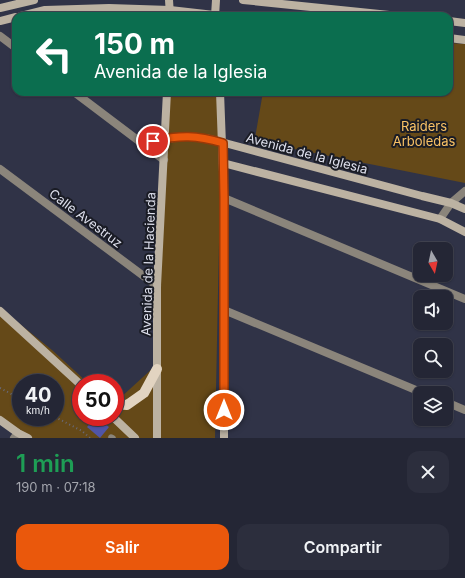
<!DOCTYPE html>
<html lang="es">
<head>
<meta charset="utf-8">
<style>
	body { margin:0; font-family:Inter,sans-serif; background:#2c2e3d; color:#f1f3f6; height:100vh; display:flex; flex-direction:column; font-size:15px; white-space:nowrap }
	* { box-sizing:border-box; margin:0 }
	p { font-size:13px; color:#a3a5ad }
	.icon { flex:none; width:22px; height:22px; fill:none; stroke:currentColor; stroke-width:2; stroke-linecap:round; stroke-linejoin:round }
	.map { position:relative; height:438px; overflow:hidden }
	.details { display:flex; flex-direction:column; background:#242635; flex:1 }
	.details>* { flex:none }
	.hud { position:absolute; left:12px; top:12px; width:441px; height:84px; border-radius:12px; box-shadow:0 1px 3px #0004,0 0 0 1px #414350; background:#0b6e4f; color:#fff; overflow:hidden }
	.needle { width:26px; rotate:171deg }
	.controls { position:absolute; left:413px; top:242px; display:grid; gap:8px }
	.controls a { display:grid; place-items:center; width:40px; height:40px; border-radius:8px; background:#242635; box-shadow:0 1px 3px #0004,0 0 0 1px #414350; font-size:20px }
	.speed { position:absolute; left:12px; top:374px; display:flex; gap:8px; font-size:20px; font-weight:700; text-align:center }
	.speed>* { display:grid; place-content:center; width:52px; height:52px; border-radius:50%; background:#242635; box-shadow:0 1px 3px #0004,0 0 0 1px #414350; line-height:1 }
	.speed small { font-size:10px; font-weight:400 }
	.speed .limit { border:6px solid #d22; background:#fff; color:#111 }
	.pin { position:absolute; display:grid; place-items:center; width:34px; height:34px; color:#fff; margin:-17px; border:2px solid #fff; border-radius:50%; box-shadow:0 1px 4px #0007 }
	.me { position:absolute; width:44px; margin:-22px; rotate:0deg; stroke-linejoin:round; filter:drop-shadow(0 0 3px #0008) }
	.turn { display:flex; align-items:center; gap:14px; height:84px; padding:0 16px; font-size:18px }
	.turn .icon { width:52px; height:52px; stroke-width:2.5 }
	.turn b { display:block; font-size:28px; line-height:34px }
	.round { display:grid; place-items:center; flex:none; width:42px; height:42px; border-radius:12px; background:#2c2e3d }
	.overview { display:flex; align-items:center; justify-content:space-between; height:68px; padding:0 16px }
	h1 { font-size:24px; font-weight:600; line-height:30px; color:#1e9e55 }
	.action { display:flex; gap:8px; margin-top:auto; padding:8px 16px }
	.action a { flex:1; height:46px; border-radius:12px; background:#ea580c; color:#fff; font-size:16px; font-weight:600; line-height:46px; text-align:center }
	.action a+a { background:#2c2e3d; color:#f1f3f6 }
	.map>svg:first-child { display:block }
	.green { fill:#654918; fill-rule:evenodd }
	.building { fill:#5055a7 }
	.lines { fill:none; stroke-linecap:round; stroke-linejoin:round }
	.path { stroke:#696b7d; stroke-width:2; stroke-dasharray:1 3; stroke-linecap:butt }
	.lane { stroke:#8b857b; stroke-width:5.5 }
	.street { stroke:#8b857b; stroke-width:8 }
	.secondary { stroke:#bcb2a2; stroke-width:8 }
	.primary { stroke:#e2d4c1; stroke-width:10 }
	.route-casing { stroke:#983908; stroke-width:10 }
	.route { stroke:#ea580c; stroke-width:7 }
	.labels { text-anchor:middle; dominant-baseline:central; stroke-width:4; stroke-linejoin:round; paint-order:stroke }
	.park-label { font-size:13px; fill:#fac265; stroke:#1a1c25 }
	.street-label { font-size:13px; fill:#dddfec; stroke:#1a1c25 }
</style>
</head>
<body>
<div class="map">
<svg width="465" height="438" viewBox="0 0 465 438">
	<rect width="100%" height="100%" fill="#303347"/>
	<g class="green">
		<polygon points="449,43 465,44 465,183 259,142 259,139 255,138 263,92 449,92"/>
		<polygon points="170,92 218,92 221,141 168,135"/>
		<polygon points="187,139 221,145 215,438 159,438 158,286 168,140"/>
		<path d="M0,308l52,42 36,33h-7v34h34v-19l4,1 35,-32 2,71h-17l-2,-2 1,2h-106l-14,-7 -18,-13zM21,383h34v34h-34z"/>
	</g>
	<polygon class="building" points="96,417 109,427 100,438 87,427"/>
	<g class="lines">
		<g class="path">
			<polyline points="0,388 21,399"/>
			<polyline points="55,417 82,431 90,438"/>
		</g>
		<polyline class="lane" points="111,437 113,438"/>
		<g class="street">
			<polyline points="16,30 15,40 16,45"/>
			<polyline points="0,36 16,48"/>
			<polyline points="74,92 164,160"/>
			<polyline points="0,169 157,286"/>
			<polyline points="224,198 465,299"/>
			<polyline points="440,219 451,203 465,191"/>
			<polyline points="224,310 423,393"/>
			<polyline points="446,402 465,410"/>
			<polyline points="14,438 18,433"/>
		</g>
		<g class="secondary">
			<polyline points="169,0 170,15"/>
			<polyline points="243,0 399,16"/>
			<polyline points="0,8 34,0"/>
			<polyline points="21,16 45,10 109,8 170,10 223,16"/>
			<polyline points="215,16 216,0"/>
			<polyline points="0,21 16,17"/>
			<polyline points="449,21 465,23"/>
			<polyline points="449,38 465,40"/>
			<polyline points="220,92 224,198 224,438"/>
			<polyline points="141,143 186,136 210,139 422,196 451,203 465,209"/>
			<polyline points="223,163 440,219 465,232"/>
			<polyline points="0,311 81,385"/>
			<polyline points="113,417 135,438"/>
			<polyline points="0,420 18,433 28,438"/>
			<polyline points="157,438 157,286 167,92"/>
		</g>
		<polyline class="primary" points="115,404 127,405 144,393 157,369"/>
	</g>
	<g class="lines">
		<defs>
			<path id="route" d="M153,141c28,-6 43,-6 70,2l1,55v212"/>
		</defs>
		<use href="#route" class="route-casing"/>
		<use href="#route" class="route"/>
	</g>
	<g class="labels">
		<g class="park-label">
			<text x="424" y="126">Raiders<tspan x="424" dy="15">Arboledas</tspan></text>
		</g>
		<g class="street-label">
			<text transform="translate(307 153) rotate(15)">Avenida de la Iglesia</text>
			<text transform="translate(86 218) rotate(37)">Calle Avestruz</text>
			<text transform="translate(148 264) rotate(-88)">Avenida de la Hacienda</text>
		</g>
	</g>
</svg>
<div class="controls">
<a><svg class="needle" viewBox="-14 -14 28 28"><path d="M0-13l5 13h-10z" fill="#e53935"/><path d="M0 13l5-13h-10z" fill="#a3a5ad"/></svg></a>
<a><svg class="icon" aria-label="sound" viewBox="0 0 24 24"><path d="M4 9h4l5-4v14l-5-4H4zM17 9q2 3 0 6"/></svg></a>
<a><svg class="icon" aria-label="search" viewBox="0 0 24 24"><circle cx="10" cy="10" r="6"/><path d="M15 15l6 6"/></svg></a>
<a><svg class="icon" aria-label="layers" viewBox="0 0 24 24"><path d="M12 4l9 5-9 5-9-5zM3 14l9 5 9-5"/></svg></a>
</div>
<div class="speed"><div>40<small>km/h</small></div><div class="limit">50</div></div>
<div class="pin" style="left:153px;top:141px;background:#d93025"><svg class="icon" aria-label="arrive" viewBox="0 0 24 24"><path d="M6 21V4h12l-3 4 3 4H6"/></svg></div>
<svg class="me" style="left:224px;top:410px" viewBox="-20 -20 40 40"><circle r="17" fill="#ea580c" stroke="#fff" stroke-width="3"/><path d="M0-11L8 9 0 5-8 9z" fill="#fff"/></svg>
<div class="hud">
<div class="turn"><svg class="icon" aria-label="left" viewBox="0 0 24 24"><path d="M17 20v-9H6M10 6l-5 5 5 5"/></svg><div><b>150 m</b>Avenida de la Iglesia</div></div>
</div>
</div>
<section class="details">
<div class="overview"><div><h1>1 min</h1><p>190 m · 07:18</p></div><a class="round"><svg class="icon" aria-label="close" viewBox="0 0 24 24"><path d="M6 6l12 12M18 6L6 18"/></svg></a></div>
<div class="action"><a>Salir</a><a>Compartir</a></div>
</section>
</body>
</html>
